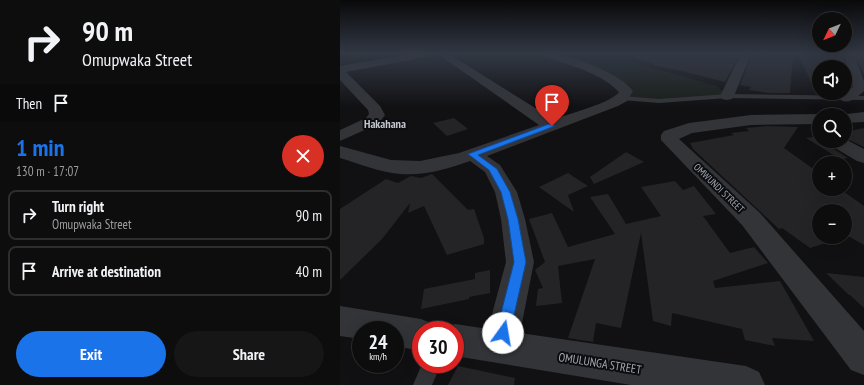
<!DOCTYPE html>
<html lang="en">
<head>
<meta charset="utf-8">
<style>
	body { margin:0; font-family:"PT Sans Narrow",sans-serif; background:#161617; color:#f1f3f6; height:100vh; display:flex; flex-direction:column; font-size:15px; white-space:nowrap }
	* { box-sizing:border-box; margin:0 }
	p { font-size:13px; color:#9a9c9e }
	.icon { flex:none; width:22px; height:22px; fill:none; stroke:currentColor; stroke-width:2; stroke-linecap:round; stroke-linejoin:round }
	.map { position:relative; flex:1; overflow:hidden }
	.panel { display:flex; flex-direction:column; background:#0d0d0e; width:340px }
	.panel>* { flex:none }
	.guide { background:#0d0d0e; color:#f1f3f6; overflow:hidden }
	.needle { width:26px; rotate:227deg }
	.fabs { position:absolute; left:472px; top:12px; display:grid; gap:8px }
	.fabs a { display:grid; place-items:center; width:40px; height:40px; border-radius:50%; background:#0d0d0e; box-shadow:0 4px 16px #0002,0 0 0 1px #2d2d2e; font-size:20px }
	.speed { position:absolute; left:12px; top:321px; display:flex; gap:8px; font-size:20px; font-weight:700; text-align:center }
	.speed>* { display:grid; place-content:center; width:52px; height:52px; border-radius:50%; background:#0d0d0e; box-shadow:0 4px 16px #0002,0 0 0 1px #2d2d2e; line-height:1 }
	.speed small { font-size:10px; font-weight:400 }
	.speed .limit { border:6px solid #d22; background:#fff; color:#111 }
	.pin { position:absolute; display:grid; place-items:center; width:34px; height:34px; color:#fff; margin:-41px -17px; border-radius:50% 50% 50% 0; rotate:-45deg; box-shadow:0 0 4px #0007 }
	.pin .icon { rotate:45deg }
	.me { position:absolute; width:44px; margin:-22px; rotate:13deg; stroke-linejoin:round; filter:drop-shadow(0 0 3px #0008) }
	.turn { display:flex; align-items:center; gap:14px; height:84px; padding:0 16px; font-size:18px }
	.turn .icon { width:52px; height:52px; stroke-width:2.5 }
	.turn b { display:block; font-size:28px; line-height:34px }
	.then { display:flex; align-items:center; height:38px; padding:0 16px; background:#0003; gap:8px; font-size:15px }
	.round { display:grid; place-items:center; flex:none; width:42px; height:42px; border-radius:21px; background:#161617 }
	.headline { display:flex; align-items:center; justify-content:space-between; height:68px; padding:0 16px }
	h1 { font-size:24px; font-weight:700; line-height:30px; color:#1a73e8 }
	.button { display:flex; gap:8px; margin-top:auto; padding:8px 16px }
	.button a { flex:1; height:46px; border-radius:24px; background:#1a73e8; color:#fff; font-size:16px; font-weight:700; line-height:46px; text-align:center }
	.button a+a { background:#161617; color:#f1f3f6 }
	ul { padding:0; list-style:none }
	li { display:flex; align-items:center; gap:12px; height:50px; margin:0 8px 6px; padding:0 8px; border:2px solid #2d2d2e; border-radius:8px }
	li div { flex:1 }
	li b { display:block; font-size:15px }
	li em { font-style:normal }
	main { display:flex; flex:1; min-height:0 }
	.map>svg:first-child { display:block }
	.green { fill:#181e18 }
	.building { fill:#242427 }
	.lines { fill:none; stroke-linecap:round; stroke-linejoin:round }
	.service { fill:#323438; fill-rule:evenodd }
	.minor { fill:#323438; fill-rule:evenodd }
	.route { fill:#1a73e8; stroke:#114b97 }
	.labels { text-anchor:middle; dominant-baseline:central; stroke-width:4; stroke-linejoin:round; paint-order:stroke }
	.street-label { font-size:10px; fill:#a2a9b4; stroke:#0c0c0e }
	.far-district-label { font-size:12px; font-weight:bold; fill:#c3c8d0; stroke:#0c0c0e }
	.near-street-label { font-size:12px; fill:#a2a9b4; stroke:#0c0c0e }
</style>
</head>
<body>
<main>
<section class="panel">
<div class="guide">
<div class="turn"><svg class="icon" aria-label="right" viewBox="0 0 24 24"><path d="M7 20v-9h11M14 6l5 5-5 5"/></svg><div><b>90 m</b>Omupwaka Street</div></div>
<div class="then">Then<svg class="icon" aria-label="arrive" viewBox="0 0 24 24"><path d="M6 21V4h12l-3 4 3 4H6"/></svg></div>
</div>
<div class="headline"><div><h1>1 min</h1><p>130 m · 17:07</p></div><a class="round" style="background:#d93025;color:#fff"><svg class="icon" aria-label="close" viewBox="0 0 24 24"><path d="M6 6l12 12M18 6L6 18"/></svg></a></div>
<ul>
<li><svg class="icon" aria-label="right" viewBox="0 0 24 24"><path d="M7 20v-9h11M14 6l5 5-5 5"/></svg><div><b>Turn right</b><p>Omupwaka Street</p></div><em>90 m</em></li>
<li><svg class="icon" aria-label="arrive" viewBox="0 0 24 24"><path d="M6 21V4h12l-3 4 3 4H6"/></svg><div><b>Arrive at destination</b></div><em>40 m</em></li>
</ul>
<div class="button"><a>Exit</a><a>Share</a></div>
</section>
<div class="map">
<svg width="524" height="385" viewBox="0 0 524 385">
	<rect width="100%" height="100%" fill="#111113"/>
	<polygon class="green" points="205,54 282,54 286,58 306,66 377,86 387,96 319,101 282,98 286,91 254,72"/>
	<g class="building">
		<polygon points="295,54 400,54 385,82 346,72 347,72 312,65 314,64 295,59"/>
		<polygon points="412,54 453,54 450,93 429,93 409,90 411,87 400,85"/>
		<polygon points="458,54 503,54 510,87 505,90 505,67 479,67 479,93 493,94 476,93"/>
		<polygon points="515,54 524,54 524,74 523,73"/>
		<polygon points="114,118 128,129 107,136 93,123"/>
		<polygon points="427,126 458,127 444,148 479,173 479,189 500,189 524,206 524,245 508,236 505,237 505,211 479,211 479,237 505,237 470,248 442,228 439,229 353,149 350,143 394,135 391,133 409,131 406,128"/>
		<polygon points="524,128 524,147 505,138 505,132"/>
		<polygon points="479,136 479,141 486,141 489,146 508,158 500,159 466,138"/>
		<polygon points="286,152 304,162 254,184 250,177"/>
		<polygon points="228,173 248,186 228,195 234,212 199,187"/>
		<polygon points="92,174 128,210 134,209 144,238 144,244 107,255 84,206 68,213 70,203 42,239 0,280 0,209 46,179 58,183 71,176 81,178"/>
		<polygon points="335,181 343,190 354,186 376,214 363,216 390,253 414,247 428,263 373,281 375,288 440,281 474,341 432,338 435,346 405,340 402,329 332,313 331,326 313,321 301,233 281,328 256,323 253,342 228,338 255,259 218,266 222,303 196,306 198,289 203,288 195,270 205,262 189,219 212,213 228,247 275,234 250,197 268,194 286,224 321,216 301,187"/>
		<polygon points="150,270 150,293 129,297 129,299 81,309 84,289 135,279 135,273"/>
		<polygon points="486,273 524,277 524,308 510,295 509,295"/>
		<polygon points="118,366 175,378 174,385 108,385"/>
	</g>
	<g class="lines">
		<g class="service">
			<polygon points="387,94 524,96 524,100 387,98 319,103 282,100 278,98 282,96 319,99"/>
			<polygon points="82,364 101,364 92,385 73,385"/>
		</g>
		<g class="minor">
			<polygon points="71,54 91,54 86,57 6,72 40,106 45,115 38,124 0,141 0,130 26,118 29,114 28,110 0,80 0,66"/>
			<path d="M98,54h11l104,65c14,-4 60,-17 66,-27 -19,-20 -52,-28 -78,-36l-1,-2c5,0 11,-1 16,0 21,4 64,19 77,37l-6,10 -9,5 -131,50 13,9 17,27 8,27 9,43 -14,71 226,33 13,6 6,13h-134l-176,-29v-26h-13l1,-1 12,-5 33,5 18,-67 -5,-43 -6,-27 -10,-20 -15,-11c-22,8 -46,15 -70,13 -21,-2 -40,-10 -60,-16v-12l51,14 29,1 39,-8 80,-28z"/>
			<polygon points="401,54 411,54 394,96 392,99 387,100 382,99 380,96"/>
			<path d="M504,54h10l10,27v10c-7,6 -12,12 -22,10l-2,-3 13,-11z"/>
			<polygon points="524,112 524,122 505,123 505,115 499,115"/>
			<polygon points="479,114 482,115 479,115 479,124 411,125 352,133 339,139 420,213 524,331 524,375 511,370 402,225 321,140 321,135 324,131 349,123 411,115"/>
			<polygon points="505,139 524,149 524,163 517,161 490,145 487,141 505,141"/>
			<polygon points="0,306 81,319 93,324 96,330 81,330 81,351 55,346 55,330 21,330 21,339 0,336"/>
		</g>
	</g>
	<linearGradient id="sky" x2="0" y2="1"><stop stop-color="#09090a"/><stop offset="0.5" stop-color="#323844"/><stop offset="1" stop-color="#323844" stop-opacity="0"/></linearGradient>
	<rect width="524" height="107" fill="url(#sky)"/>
	<polygon class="route" points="209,124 215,126 138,155 157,169 170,192 178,219 186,262 170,333 168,338 163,340 158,338 156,333 174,262 168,219 161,192 149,170 128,154"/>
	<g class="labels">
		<g class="street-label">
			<text transform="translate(379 188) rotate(44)">OMWUNDI STREET</text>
		</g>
		<g class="far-district-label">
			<text x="45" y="123">Hakahana</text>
		</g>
		<g class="near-street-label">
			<text transform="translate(260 363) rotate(9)">OMULUNGA STREET</text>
		</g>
	</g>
</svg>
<div class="fabs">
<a><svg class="needle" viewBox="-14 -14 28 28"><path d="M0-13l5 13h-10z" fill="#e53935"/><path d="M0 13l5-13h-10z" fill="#9a9c9e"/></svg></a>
<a><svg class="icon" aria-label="sound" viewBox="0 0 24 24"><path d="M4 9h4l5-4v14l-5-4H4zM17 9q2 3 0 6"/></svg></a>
<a><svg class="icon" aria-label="search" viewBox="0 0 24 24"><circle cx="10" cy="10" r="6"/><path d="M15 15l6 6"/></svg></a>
<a>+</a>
<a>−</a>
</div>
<div class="speed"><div>24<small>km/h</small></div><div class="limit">30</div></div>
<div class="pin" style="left:212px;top:126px;background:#d93025"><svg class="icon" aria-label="arrive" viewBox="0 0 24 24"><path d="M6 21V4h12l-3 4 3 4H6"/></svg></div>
<svg class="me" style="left:163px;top:333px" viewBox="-20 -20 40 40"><circle r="19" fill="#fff"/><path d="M0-13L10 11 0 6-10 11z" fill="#1a73e8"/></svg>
</div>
</main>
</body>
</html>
